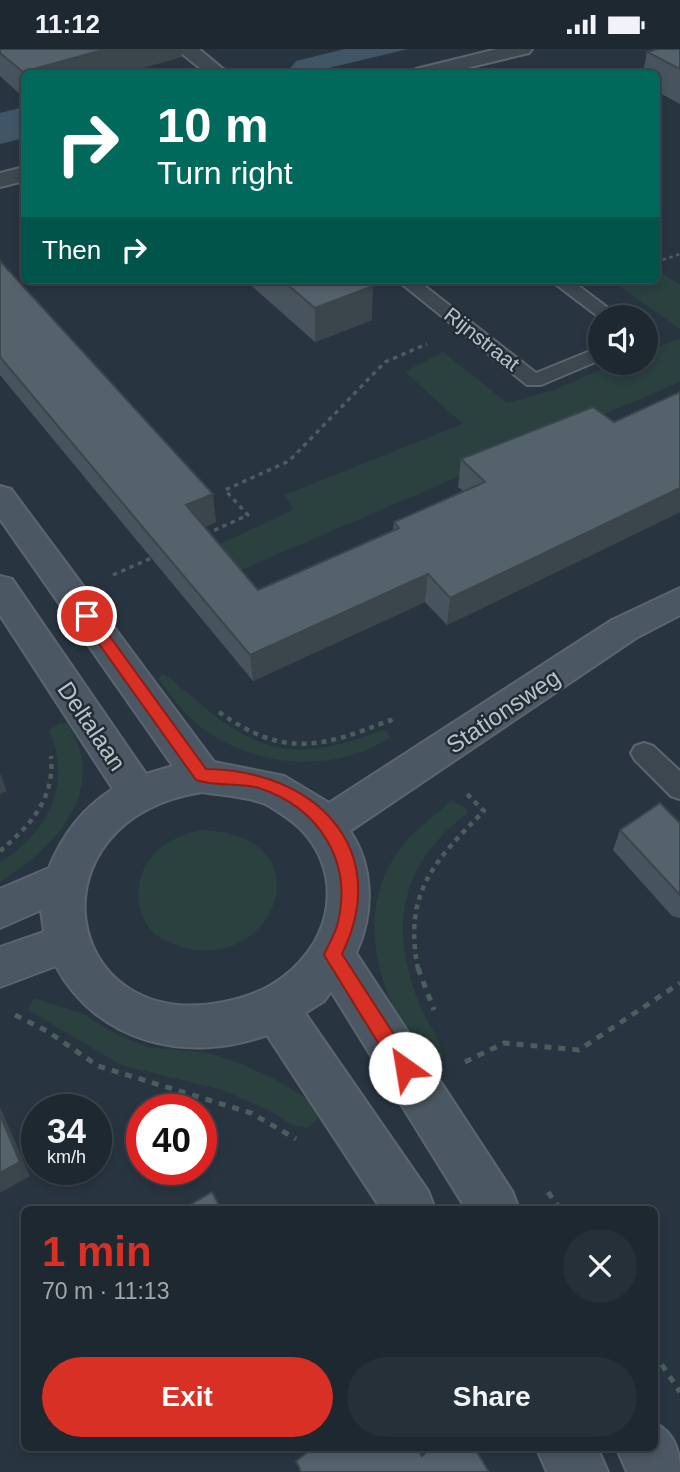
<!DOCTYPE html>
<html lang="en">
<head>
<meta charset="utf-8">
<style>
	body { margin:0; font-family:Helvetica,sans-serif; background:#263038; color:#f1f3f6; height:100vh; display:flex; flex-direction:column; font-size:26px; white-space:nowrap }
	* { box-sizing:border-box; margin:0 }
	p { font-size:23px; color:#a1a6ab }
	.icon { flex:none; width:38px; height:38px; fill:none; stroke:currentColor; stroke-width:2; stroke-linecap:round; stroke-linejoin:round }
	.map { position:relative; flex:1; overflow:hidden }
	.sheet { position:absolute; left:21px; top:1157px; width:637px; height:245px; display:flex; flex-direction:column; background:#1e2830; border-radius:10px; box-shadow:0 4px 10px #0003,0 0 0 2px #3c444c }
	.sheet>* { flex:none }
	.guide { position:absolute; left:21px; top:21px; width:639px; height:214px; border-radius:10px; box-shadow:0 4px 10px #0003,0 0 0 2px #3c444c; background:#00695c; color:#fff; overflow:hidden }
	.fabs { position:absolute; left:588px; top:256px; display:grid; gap:14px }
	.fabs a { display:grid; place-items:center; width:70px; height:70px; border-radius:50%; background:#1e2830; box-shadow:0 4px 10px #0003,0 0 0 2px #3c444c; font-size:35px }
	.speed { position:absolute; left:21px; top:1045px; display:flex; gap:14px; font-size:35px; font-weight:700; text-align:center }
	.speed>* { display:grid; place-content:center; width:91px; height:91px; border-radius:50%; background:#1e2830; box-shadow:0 4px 10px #0003,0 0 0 2px #3c444c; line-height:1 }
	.speed small { font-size:18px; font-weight:400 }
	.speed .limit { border:10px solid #d22; background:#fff; color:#111 }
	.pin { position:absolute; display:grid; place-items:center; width:60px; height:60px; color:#fff; margin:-30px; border:4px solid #fff; border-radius:50%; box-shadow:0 2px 7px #0007 }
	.me { position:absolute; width:77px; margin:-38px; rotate:328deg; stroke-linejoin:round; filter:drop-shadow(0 0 5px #0008) }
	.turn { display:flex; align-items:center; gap:24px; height:147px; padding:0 21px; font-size:32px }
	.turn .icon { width:91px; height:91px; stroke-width:2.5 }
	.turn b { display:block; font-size:49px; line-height:60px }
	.then { display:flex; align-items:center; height:66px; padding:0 21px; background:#0003; gap:14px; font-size:26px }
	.round { display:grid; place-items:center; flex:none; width:74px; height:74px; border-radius:37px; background:#263038 }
	.head { display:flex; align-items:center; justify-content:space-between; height:119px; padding:0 21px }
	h1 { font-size:42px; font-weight:600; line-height:52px; color:#d93025 }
	.primary-button { display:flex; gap:14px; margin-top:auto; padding:14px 21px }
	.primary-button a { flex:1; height:80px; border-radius:42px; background:#d93025; color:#fff; font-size:28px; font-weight:600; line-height:80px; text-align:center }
	.primary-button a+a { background:#263038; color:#f1f3f6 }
	.status { display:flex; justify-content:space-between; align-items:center; height:49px; padding:0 35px; background:#1e2830; direction:ltr }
	.status svg { height:19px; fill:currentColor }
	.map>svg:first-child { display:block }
	.green { fill:#2a4140 }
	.water { fill:#405667 }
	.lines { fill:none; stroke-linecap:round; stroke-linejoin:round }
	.lane-casing { stroke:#5a656d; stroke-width:4 }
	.street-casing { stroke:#5a656d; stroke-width:4 }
	.secondary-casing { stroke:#5a656d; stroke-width:4 }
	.path-far3 { stroke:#4a5e5e; stroke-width:2.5; stroke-dasharray:3.5 3.5; stroke-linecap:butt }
	.path-far2 { stroke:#4a5e5e; stroke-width:3.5; stroke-dasharray:4.5 4.5; stroke-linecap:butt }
	.path-far1 { stroke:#4a5e5e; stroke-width:4.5; stroke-dasharray:5 5; stroke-linecap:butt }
	.path { stroke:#4a5e5e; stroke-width:5; stroke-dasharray:7 7; stroke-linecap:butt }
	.lane { fill:#3c4750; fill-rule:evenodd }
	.street { fill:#3c4750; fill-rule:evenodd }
	.secondary { fill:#4b5762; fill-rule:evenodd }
	.wall { fill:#48545d }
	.shaded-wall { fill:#3b454c }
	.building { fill:#54626c; stroke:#3b454c; stroke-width:2 }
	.route { fill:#d93025; stroke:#8d1f18; stroke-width:2 }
	.labels { text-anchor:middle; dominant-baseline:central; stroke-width:5; stroke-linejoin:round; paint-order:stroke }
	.far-street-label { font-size:21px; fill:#b9c2ca; stroke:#212c35 }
	.street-label { font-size:24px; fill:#b9c2ca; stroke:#212c35 }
</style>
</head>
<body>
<div class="status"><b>11:12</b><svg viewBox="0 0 49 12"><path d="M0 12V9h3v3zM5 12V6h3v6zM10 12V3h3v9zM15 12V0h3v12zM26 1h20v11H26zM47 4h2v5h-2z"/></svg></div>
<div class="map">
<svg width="680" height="1423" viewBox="0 0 680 1423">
	<rect width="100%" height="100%" fill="#283540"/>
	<g class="green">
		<polygon points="656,220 680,236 680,280 615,234 656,231"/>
		<polygon points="680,289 680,333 194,541 177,515 293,461 285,446 463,375 405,323 443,303 507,354 551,342 620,313 646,313 646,303"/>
		<path d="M162,625l7,3c77,68 111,94 213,53l5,1 3,7c-57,35 -129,30 -184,-7 -19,-13 -34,-34 -48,-52z"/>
		<path d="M60,674h7c44,67 -12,124 -67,159v-20c48,-28 73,-80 49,-131z"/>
		<path d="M451,752l14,6 3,6c-69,51 -79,114 -49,190 7,19 21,34 24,54l-8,5 -11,-3c-45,-61 -74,-147 -21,-214 14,-17 32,-30 48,-44z"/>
		<path d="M201,781c127,4 76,141 -16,118 -11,-3 -25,-8 -33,-17 -21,-23 -17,-61 6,-81 12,-11 27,-16 43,-20z"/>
		<polygon points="34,949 81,964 118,986 147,998 209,1004 239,1014 275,1030 317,1056 319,1068 309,1078 294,1077 268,1061 222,1041 121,1016 28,961"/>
	</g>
	<g class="water">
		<polygon points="345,0 408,0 308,24 289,21 296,12"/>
		<polygon points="24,58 24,89 0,95 0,64"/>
	</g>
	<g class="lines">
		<defs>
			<g id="lane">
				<polygon points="397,231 417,231 536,324 600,298 600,311 541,336 527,336"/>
				<polygon points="550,231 571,231 620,268 600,269"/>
				<polygon points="644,694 653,697 680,722 680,750 671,747 635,711 631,704 635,697"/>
			</g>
			<g id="street">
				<polygon points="176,0 199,0 228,24 206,24"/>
				<polygon points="497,0 532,0 529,4 446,24 413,24 416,20"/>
				<polygon points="24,118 24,132 0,138 0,124"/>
			</g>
			<g id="secondary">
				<path d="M0,437l11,3 203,273 70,14 45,27 283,-183 68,-32v27l-44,23 -286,193c24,36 24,83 6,122l156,238 7,18h-53l-135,-218 -7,10 -19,12 123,178 7,18h-54l-114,-174c-79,29 -170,8 -211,-69l-56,21v-40l44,-15 -3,-22 -41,18v-39l49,-21c14,-34 33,-59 64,-79l-113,-174v-39l12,3 134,195 27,-8 -173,-247zM202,743c19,3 39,4 58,10 8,2 15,8 23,13 48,30 59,91 25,137 -22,29 -49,43 -84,50 -164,33 -198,-182 -22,-210z"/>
				<path d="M654,1374c21,9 26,29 26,49h-53l-11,-25h38z"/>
				<polygon points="536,1398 597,1398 608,1423 547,1423"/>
			</g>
		</defs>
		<use href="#lane" class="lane-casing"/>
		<use href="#street" class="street-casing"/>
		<use href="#secondary" class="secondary-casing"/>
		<polyline class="path-far3" points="656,213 680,205"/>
		<g class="path-far2">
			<polyline points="206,485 248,466 225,441 289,412 385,313 427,295"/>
			<polyline points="113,526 156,507"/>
		</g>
		<g class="path-far1">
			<path d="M219,663c64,46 103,36 171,8l5,6"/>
			<path d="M0,802c31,-26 55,-53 51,-95"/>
			<path d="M418,920c-15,-76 16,-108 66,-158l-19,-19"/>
		</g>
		<g class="path">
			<polyline points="418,919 434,961"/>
			<polyline points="15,966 47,982 98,1017 251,1064 296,1090"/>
			<polyline points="465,1013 504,994 579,1001 680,934"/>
			<polyline points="548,1143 560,1160"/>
			<polyline points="654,1304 680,1343"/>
		</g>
		<use href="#lane" class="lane"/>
		<use href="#street" class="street"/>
		<use href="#secondary" class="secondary"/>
	</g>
	<g class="wall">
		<polygon points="0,0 182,8 24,24 24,49 0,27"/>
		<polygon points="680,0 680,55 656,42 656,24 643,24 647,3"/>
		<polygon points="0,212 216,473 205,478 258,541 393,482 394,473 463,442 458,438 461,410 614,373 680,343 680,463 447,576 425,553 253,632 0,326"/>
		<polygon points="245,231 365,231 372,271 315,293"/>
		<polygon points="680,774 680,869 672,867 613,801 620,781"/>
	</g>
	<g class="shaded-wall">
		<polygon points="106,0 181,0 182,8 126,24 24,24 24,32 23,23"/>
		<polygon points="373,237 372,271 315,293 315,259"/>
		<polygon points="680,439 680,463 447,576 450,549"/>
		<polygon points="213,445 216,473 190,484 186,456"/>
		<polygon points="428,525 425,553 253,632 250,606"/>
		<polygon points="0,724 7,742 0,745"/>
		<polygon points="0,1058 30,1127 0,1144"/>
	</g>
	<g class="building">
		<polygon points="0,0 106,0 23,23 0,4"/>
		<polygon points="658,0 680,0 680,20 647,3"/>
		<polygon points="0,212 213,445 186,456 258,541 399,479 394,473 485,433 461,410 593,358 614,373 680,343 680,439 450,549 428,525 250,606 0,308"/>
		<polygon points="282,231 365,231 373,237 315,259"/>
		<polygon points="660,754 680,774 680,846 620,781"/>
		<polygon points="0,1066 20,1113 0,1124"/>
		<polygon points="212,1143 221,1160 183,1160"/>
		<polygon points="314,1398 417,1398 422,1407 433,1398 474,1398 489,1423 301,1423 296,1412"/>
	</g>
	<path class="route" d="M87,562l5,1 114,157c107,1 188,78 136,185l69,107 3,7 -3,7 -6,2 -7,-2 -74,-120c4,-10 10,-19 13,-29 17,-63 -17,-118 -78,-138 -20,-6 -43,-1 -63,-8l-114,-160 -2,-4z"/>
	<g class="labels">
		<g class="far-street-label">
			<text transform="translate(482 290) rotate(38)">Rijnstraat</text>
		</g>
		<g class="street-label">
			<text transform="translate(503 662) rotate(-34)">Stationsweg</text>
			<text transform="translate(92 677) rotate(56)">Deltalaan</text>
		</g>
	</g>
</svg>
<div class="fabs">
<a><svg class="icon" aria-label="sound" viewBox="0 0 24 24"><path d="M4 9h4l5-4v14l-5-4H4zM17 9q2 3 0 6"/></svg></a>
</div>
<div class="speed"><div>34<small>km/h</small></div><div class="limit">40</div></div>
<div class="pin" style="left:87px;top:567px;background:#d93025"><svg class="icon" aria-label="arrive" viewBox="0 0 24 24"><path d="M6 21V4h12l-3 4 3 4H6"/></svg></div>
<svg class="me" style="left:405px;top:1019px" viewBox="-20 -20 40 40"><circle r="19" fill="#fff"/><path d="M0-13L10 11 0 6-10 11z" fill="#d93025"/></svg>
<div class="guide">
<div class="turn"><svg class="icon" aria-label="right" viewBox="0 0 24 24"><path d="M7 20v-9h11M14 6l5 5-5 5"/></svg><div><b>10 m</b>Turn right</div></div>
<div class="then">Then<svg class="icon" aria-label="right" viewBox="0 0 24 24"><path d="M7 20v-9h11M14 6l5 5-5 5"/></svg></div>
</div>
<section class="sheet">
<div class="head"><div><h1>1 min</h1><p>70 m · 11:13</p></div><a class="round"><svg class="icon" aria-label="close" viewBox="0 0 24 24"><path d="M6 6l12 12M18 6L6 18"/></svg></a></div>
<div class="primary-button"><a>Exit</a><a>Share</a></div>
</section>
</div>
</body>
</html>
